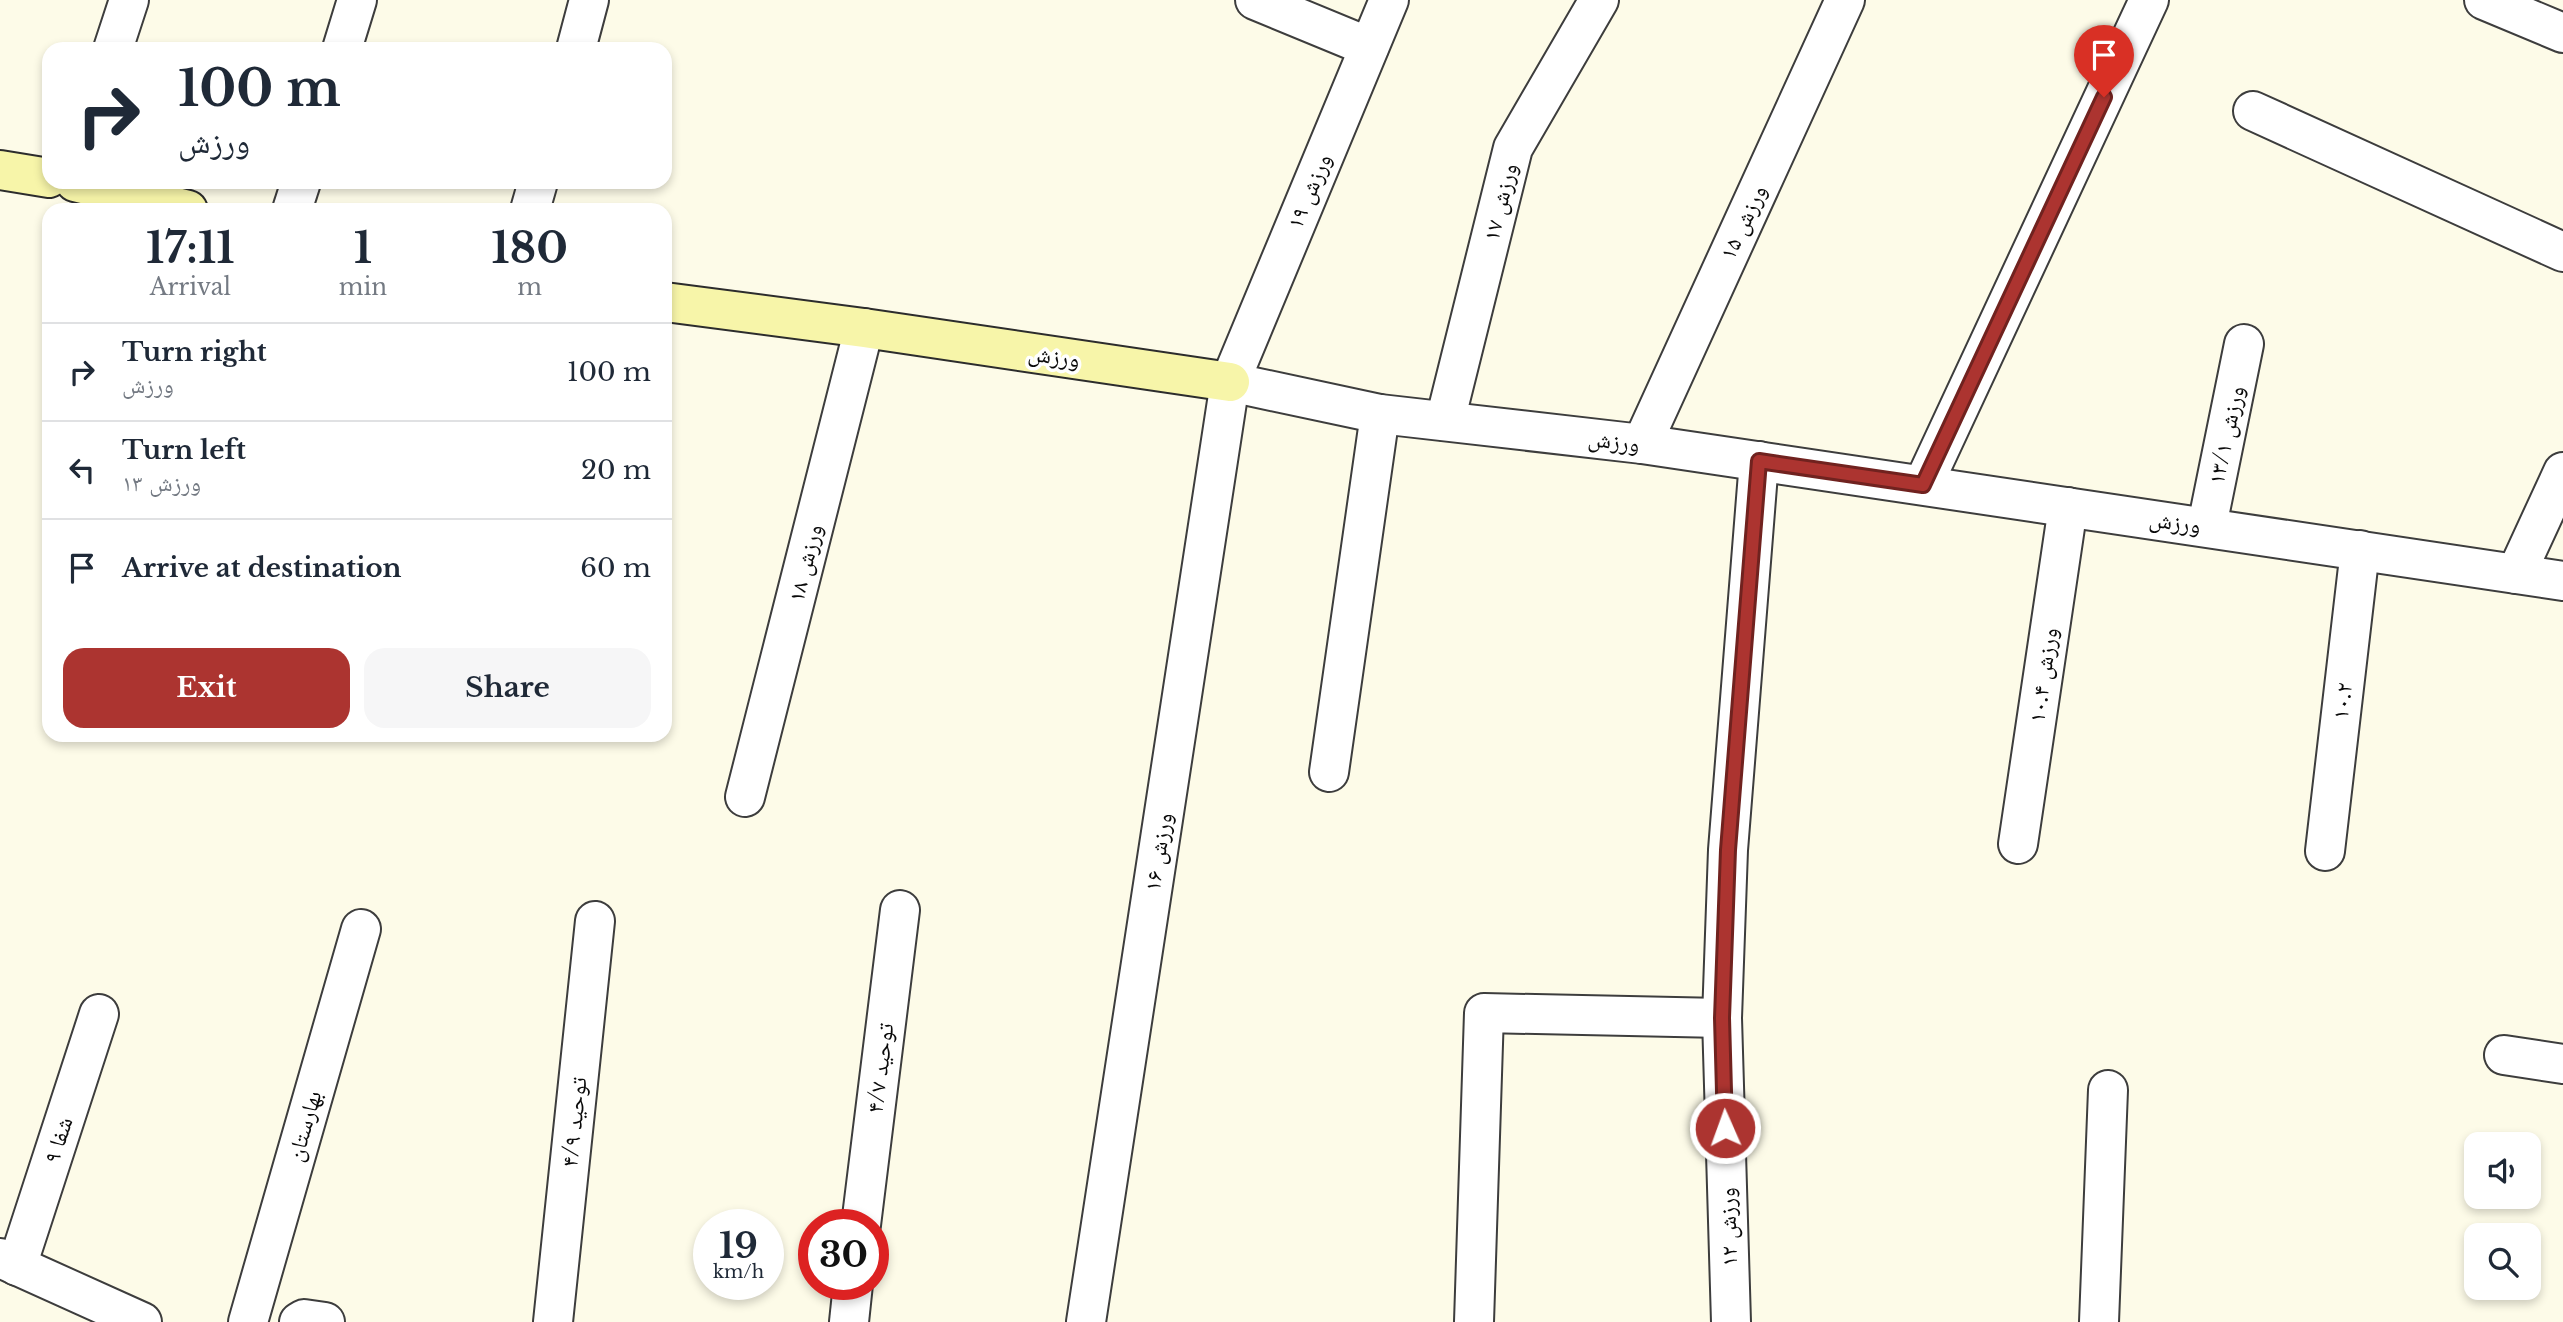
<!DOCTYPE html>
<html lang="en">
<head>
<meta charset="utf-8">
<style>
	body { margin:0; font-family:"Libre Baskerville","Noto Naskh Arabic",serif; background:#f6f6f7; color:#1f2937; height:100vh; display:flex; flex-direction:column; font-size:26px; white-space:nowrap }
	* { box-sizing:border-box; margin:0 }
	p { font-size:23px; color:#747a83 }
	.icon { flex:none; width:38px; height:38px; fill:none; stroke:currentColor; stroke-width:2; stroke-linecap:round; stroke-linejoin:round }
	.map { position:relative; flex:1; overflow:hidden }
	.drawer { position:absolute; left:42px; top:203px; width:630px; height:539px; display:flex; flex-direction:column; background:#fff; border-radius:21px; box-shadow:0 4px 10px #0003 }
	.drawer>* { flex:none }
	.banner { position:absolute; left:42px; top:42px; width:630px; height:147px; border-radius:21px; box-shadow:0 4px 10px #0003; background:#fff; color:#1f2937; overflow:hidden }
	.fabs { position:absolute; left:2464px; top:1132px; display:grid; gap:14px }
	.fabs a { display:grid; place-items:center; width:77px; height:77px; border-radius:14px; background:#fff; box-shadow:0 4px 10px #0003; font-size:35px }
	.speed { position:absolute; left:693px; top:1209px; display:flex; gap:14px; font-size:35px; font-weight:700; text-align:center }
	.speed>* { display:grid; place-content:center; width:91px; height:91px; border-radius:50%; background:#fff; box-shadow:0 4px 10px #0003; line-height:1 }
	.speed small { font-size:18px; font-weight:400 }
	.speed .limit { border:10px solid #d22; background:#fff; color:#111 }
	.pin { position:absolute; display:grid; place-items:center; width:60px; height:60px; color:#fff; margin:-72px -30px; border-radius:50% 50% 50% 0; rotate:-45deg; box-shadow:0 0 7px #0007 }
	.pin .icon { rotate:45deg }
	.me { position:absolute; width:77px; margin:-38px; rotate:358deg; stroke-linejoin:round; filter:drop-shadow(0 0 5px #0008) }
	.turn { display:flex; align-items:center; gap:24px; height:147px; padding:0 21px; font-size:32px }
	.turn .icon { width:91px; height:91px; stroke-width:2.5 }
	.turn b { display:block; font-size:49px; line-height:60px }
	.eta { display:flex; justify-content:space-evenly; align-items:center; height:119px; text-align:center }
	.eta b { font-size:42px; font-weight:700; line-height:49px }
	.cta { display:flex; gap:14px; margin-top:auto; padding:14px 21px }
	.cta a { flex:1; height:80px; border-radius:21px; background:#ac3430; color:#fff; font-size:28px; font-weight:700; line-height:80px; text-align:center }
	.cta a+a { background:#f6f6f7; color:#1f2937 }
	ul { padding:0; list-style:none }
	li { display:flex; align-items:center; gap:21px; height:98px; padding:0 21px; border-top:2px solid #e0e1e3 }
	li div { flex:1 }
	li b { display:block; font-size:26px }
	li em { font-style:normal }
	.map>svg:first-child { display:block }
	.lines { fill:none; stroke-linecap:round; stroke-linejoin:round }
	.street-casing { stroke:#3d3d3d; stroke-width:42 }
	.secondary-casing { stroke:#2c2c2c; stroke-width:42 }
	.street { stroke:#fff; stroke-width:38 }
	.secondary { stroke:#f7f5a9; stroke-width:38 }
	.route-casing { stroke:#70221f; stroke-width:18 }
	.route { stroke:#ac3430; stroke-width:12 }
	.labels { text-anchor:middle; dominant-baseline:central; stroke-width:7; stroke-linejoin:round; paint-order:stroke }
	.street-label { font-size:23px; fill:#0a0a0a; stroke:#fff }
</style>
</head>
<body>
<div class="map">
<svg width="2563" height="1322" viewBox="0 0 2563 1322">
	<rect width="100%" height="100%" fill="#fdfbe8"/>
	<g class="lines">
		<defs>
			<g id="street">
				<polyline points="1255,0 1369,47"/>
				<polyline points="2484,0 2563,33"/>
				<polyline points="113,49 129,0"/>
				<polyline points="342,49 357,0"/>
				<polyline points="576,49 589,0"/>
				<polyline points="2253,111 2563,252"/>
				<polyline points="292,210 301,182"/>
				<polyline points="530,210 538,182"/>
				<polyline points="1230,382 1380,414 1642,444 2563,581"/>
				<polyline points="1445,421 1513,148 1599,0"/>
				<polyline points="1642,444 1845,0"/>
				<polyline points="1923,485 2149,0"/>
				<polyline points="2207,526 2244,344"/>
				<polyline points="2516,574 2563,472"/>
				<polyline points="1329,772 1380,414"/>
				<polyline points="745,797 864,328"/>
				<polyline points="2018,844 2068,507"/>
				<polyline points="2325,851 2360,550"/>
				<polyline points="2504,1055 2563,1064"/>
				<polyline points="861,1225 900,910"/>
				<polyline points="0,1258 142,1322"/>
				<polyline points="17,1266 99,1014"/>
				<polyline points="248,1322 361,929"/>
				<polyline points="299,1322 304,1319 325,1322"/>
				<polyline points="553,1322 595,921"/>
				<polyline points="849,1322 853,1284"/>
				<polyline points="1086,1322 1230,382 1389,0"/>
				<polyline points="1474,1322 1484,1013 1722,1018"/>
				<polyline points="1731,1322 1722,1018 1728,850 1759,461"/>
				<polyline points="2099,1322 2108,1090"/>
			</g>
			<g id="secondary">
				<polyline points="0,170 49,178"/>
				<polyline points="75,182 188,210"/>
				<polyline points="665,302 864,328 1230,382"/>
			</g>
		</defs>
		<use href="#street" class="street-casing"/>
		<use href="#secondary" class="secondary-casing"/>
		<use href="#street" class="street"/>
		<use href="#secondary" class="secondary"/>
	</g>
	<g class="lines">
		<defs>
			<polyline id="route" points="1725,1128 1722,1018 1728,850 1759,461 1923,485 2104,97"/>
		</defs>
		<use href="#route" class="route-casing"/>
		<use href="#route" class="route"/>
	</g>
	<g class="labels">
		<g class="street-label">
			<text transform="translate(1309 191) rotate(-67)">ورزش ۱۹</text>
			<text transform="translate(1500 202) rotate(-76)">ورزش ۱۷</text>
			<text transform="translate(1743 222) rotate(-65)">ورزش ۱۵</text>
			<text transform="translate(1054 356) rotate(8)">ورزش</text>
			<text transform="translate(2226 435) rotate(-78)">ورزش ۱۳/۱</text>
			<text transform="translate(1614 441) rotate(7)">ورزش</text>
			<text transform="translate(2175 522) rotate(8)">ورزش</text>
			<text transform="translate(805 563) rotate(-76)">ورزش ۱۸</text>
			<text transform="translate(2043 675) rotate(-82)">ورزش ۱۰.۴</text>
			<text transform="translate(2342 701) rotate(-83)">۱۰.۲</text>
			<text transform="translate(1158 852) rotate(-81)">ورزش ۱۶</text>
			<text transform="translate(880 1068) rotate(-83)">توحید ۴/۷</text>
			<text transform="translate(574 1122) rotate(-84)">توحید ۴/۹</text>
			<text transform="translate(304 1126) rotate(-74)">بهارستان</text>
			<text transform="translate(58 1140) rotate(-72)">شفا ۹</text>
			<text transform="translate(1728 1227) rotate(-92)">ورزش ۱۲</text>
		</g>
	</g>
</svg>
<div class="fabs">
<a><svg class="icon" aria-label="sound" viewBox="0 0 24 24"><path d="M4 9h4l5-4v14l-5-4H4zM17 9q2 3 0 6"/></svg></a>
<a><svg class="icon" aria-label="search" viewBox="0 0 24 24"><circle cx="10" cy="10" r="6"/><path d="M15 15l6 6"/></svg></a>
</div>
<div class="speed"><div>19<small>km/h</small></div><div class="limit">30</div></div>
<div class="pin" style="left:2104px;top:97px;background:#d93025"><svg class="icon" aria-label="arrive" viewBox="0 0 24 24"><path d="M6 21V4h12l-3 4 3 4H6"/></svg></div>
<svg class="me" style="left:1725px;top:1128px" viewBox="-20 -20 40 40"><circle r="17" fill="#ac3430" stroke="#fff" stroke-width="3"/><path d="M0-11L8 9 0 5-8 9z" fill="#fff"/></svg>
<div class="banner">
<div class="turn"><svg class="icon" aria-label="right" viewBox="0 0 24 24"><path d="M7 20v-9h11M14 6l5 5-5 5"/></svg><div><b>100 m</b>ورزش</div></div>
</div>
<section class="drawer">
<div class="eta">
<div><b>17:11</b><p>Arrival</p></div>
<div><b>1</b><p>min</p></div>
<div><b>180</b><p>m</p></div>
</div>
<ul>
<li><svg class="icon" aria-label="right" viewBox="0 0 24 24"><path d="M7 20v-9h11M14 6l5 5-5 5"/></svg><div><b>Turn right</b><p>ورزش</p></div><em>100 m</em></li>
<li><svg class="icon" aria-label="left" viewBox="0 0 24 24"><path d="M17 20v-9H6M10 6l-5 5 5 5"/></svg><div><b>Turn left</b><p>ورزش ۱۳</p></div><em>20 m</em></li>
<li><svg class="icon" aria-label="arrive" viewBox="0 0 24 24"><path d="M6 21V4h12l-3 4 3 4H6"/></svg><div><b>Arrive at destination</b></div><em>60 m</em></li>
</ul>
<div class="cta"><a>Exit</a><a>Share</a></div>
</section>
</div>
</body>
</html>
